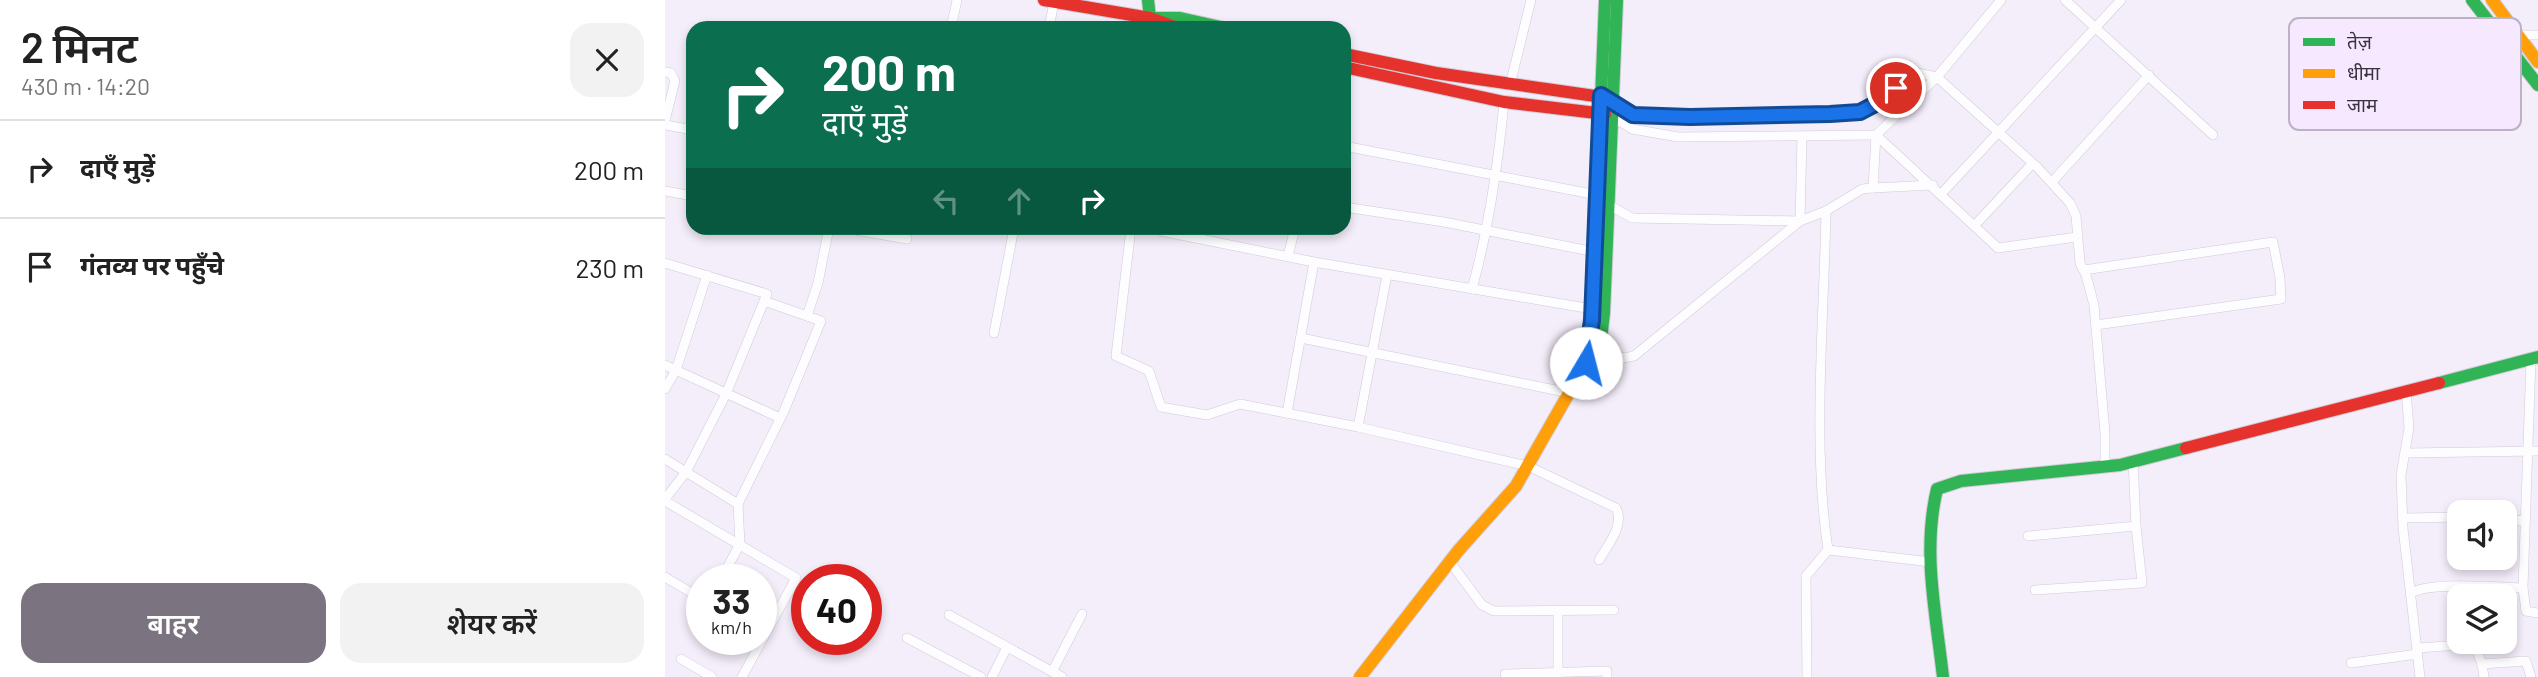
<!DOCTYPE html>
<html lang="hi">
<head>
<meta charset="utf-8">
<style>
	body { margin:0; font-family:Barlow,"Noto Sans Devanagari",sans-serif; background:#f2f2f2; color:#222; height:100vh; display:flex; flex-direction:column; font-size:26px; white-space:nowrap }
	* { box-sizing:border-box; margin:0 }
	p { font-size:23px; color:#767676 }
	.icon { flex:none; width:38px; height:38px; fill:none; stroke:currentColor; stroke-width:2; stroke-linecap:round; stroke-linejoin:round }
	.map { position:relative; flex:1; overflow:hidden }
	.details { display:flex; flex-direction:column; background:#fff; width:665px }
	.details>* { flex:none }
	.top-card { position:absolute; left:21px; top:21px; width:665px; height:214px; border-radius:21px; box-shadow:0 4px 10px #0003; background:#0b6e4f; color:#fff; overflow:hidden }
	.controls { position:absolute; left:1782px; top:500px; display:grid; gap:14px }
	.controls a { display:grid; place-items:center; width:70px; height:70px; border-radius:14px; background:#fff; box-shadow:0 4px 10px #0003; font-size:35px }
	.speed { position:absolute; left:21px; top:564px; display:flex; gap:14px; font-size:35px; font-weight:700; text-align:center }
	.speed>* { display:grid; place-content:center; width:91px; height:91px; border-radius:50%; background:#fff; box-shadow:0 4px 10px #0003; line-height:1 }
	.speed small { font-size:18px; font-weight:400 }
	.speed .limit { border:10px solid #d22; background:#fff; color:#111 }
	.pin { position:absolute; display:grid; place-items:center; width:60px; height:60px; color:#fff; margin:-30px; border:4px solid #fff; border-radius:50%; box-shadow:0 2px 7px #0007 }
	.me { position:absolute; width:77px; margin:-38px; rotate:8deg; stroke-linejoin:round; filter:drop-shadow(0 0 5px #0008) }
	.turn { display:flex; align-items:center; gap:24px; height:147px; padding:0 21px; font-size:32px }
	.turn .icon { width:91px; height:91px; stroke-width:2.5 }
	.turn b { display:block; font-size:49px; line-height:60px }
	.lanes { display:flex; align-items:center; height:66px; padding:0 21px; background:#0003; justify-content:center; gap:35px; direction:ltr }
	.lanes .off { opacity:.35 }
	.round { display:grid; place-items:center; flex:none; width:74px; height:74px; border-radius:21px; background:#f2f2f2 }
	.overview { display:flex; align-items:center; justify-content:space-between; height:119px; padding:0 21px }
	h1 { font-size:42px; font-weight:600; line-height:52px }
	.action { display:flex; gap:14px; margin-top:auto; padding:14px 21px }
	.action a { flex:1; height:80px; border-radius:21px; background:#7b7480; color:#fff; font-size:28px; font-weight:600; line-height:80px; text-align:center }
	.action a+a { background:#f2f2f2; color:#222 }
	ul { padding:0; list-style:none }
	li { display:flex; align-items:center; gap:21px; height:98px; padding:0 21px; border-top:2px solid #e0e0e0 }
	li div { flex:1 }
	li b { display:block; font-size:26px }
	li em { font-style:normal }
	main { display:flex; flex:1; min-height:0 }
	.map>svg:first-child { display:block }
	.lines { fill:none; stroke-linecap:round; stroke-linejoin:round }
	.street-casing { stroke:#d1cbd6; stroke-width:10 }
	.fast-casing { stroke:#d1cbd6; stroke-width:14 }
	.slow-casing { stroke:#d1cbd6; stroke-width:14 }
	.jam-casing { stroke:#d1cbd6; stroke-width:14 }
	.street { stroke:#fdfcfe; stroke-width:9 }
	.fast { stroke:#30b455; stroke-width:12 }
	.slow { stroke:#ff9f0a; stroke-width:12 }
	.jam { stroke:#e5322d; stroke-width:12 }
	.route-casing { stroke:#114b97; stroke-width:18 }
	.route { stroke:#1a73e8; stroke-width:12 }
	.key { fill:#f5e8ff; stroke:#bdb2c5; stroke-width:2 }
	.key-label { font-size:19px; fill:#3a333f }
</style>
</head>
<body>
<main>
<section class="details">
<div class="overview"><div><h1>2 मिनट</h1><p>430 m · 14:20</p></div><a class="round"><svg class="icon" aria-label="close" viewBox="0 0 24 24"><path d="M6 6l12 12M18 6L6 18"/></svg></a></div>
<ul>
<li><svg class="icon" aria-label="right" viewBox="0 0 24 24"><path d="M7 20v-9h11M14 6l5 5-5 5"/></svg><div><b>दाएँ मुड़ें</b></div><em>200 m</em></li>
<li><svg class="icon" aria-label="arrive" viewBox="0 0 24 24"><path d="M6 21V4h12l-3 4 3 4H6"/></svg><div><b>गंतव्य पर पहुँचे</b></div><em>230 m</em></li>
</ul>
<div class="action"><a>बाहर</a><a>शेयर करें</a></div>
</section>
<div class="map">
<svg width="1873" height="677" viewBox="0 0 1873 677">
	<rect width="100%" height="100%" fill="#f4edfa"/>
	<g class="lines">
		<defs>
			<g id="street">
				<polyline points="1400,0 1548,135"/>
				<polyline points="286,28 292,0"/>
				<polyline points="384,28 389,2"/>
				<polyline points="1852,35 1873,35"/>
				<polyline points="0,72 6,73 10,81 0,121"/>
				<polyline points="845,85 866,0"/>
				<path d="M949,100l19,15 57,3 159,-5c27,-3 44,-24 63,-41l25,5 100,90 33,36 6,13 4,47 6,12 8,30 11,128v33"/>
				<polyline points="947,117 967,129 1013,137 1211,135 1272,77 1336,0"/>
				<polyline points="0,125 28,130"/>
				<polyline points="1211,135 1333,248 1412,237"/>
				<polyline points="1211,135 1208,188 1268,185"/>
				<polyline points="679,146 932,195"/>
				<polyline points="1387,182 1484,75"/>
				<polyline points="0,191 28,196"/>
				<polyline points="1277,193 1456,0"/>
				<polyline points="944,205 967,218 1135,221 1137,137"/>
				<polyline points="679,207 779,222 930,252"/>
				<path d="M1161,211c-2,109 -14,233 2,339"/>
				<polyline points="1310,225 1367,164"/>
				<polyline points="179,228 242,239"/>
				<path d="M466,228l-15,128 33,15 12,36 46,8 33,-11 118,23 170,39 88,42c9,17 -8,37 -17,52"/>
				<polyline points="493,228 496,231 649,262 927,309"/>
				<polyline points="623,256 630,228"/>
				<polyline points="0,263 102,294 61,394 21,472 0,459"/>
				<polyline points="1419,270 1608,242 1615,278 1616,299 1431,325"/>
				<path d="M807,289c17,-62 26,-123 32,-187"/>
				<polyline points="99,301 142,316 153,283 164,228"/>
				<polyline points="329,333 349,228"/>
				<polyline points="636,338 905,393"/>
				<polyline points="931,351 959,358 969,356 1135,221 1161,211 1197,189 1208,188"/>
				<polyline points="1866,359 1858,588 1861,611 1873,613"/>
				<polyline points="0,365 115,418"/>
				<polyline points="0,389 11,370 42,275"/>
				<polyline points="1741,391 1744,428 1736,475 1738,528 1755,677"/>
				<polyline points="622,413 649,262"/>
				<polyline points="693,427 722,275"/>
				<polyline points="1742,453 1873,451"/>
				<polyline points="0,499 21,472 73,504"/>
				<polyline points="0,501 131,578 77,677"/>
				<polyline points="1739,518 1794,517"/>
				<polyline points="1839,519 1860,521"/>
				<polyline points="1363,536 1471,526 1468,461"/>
				<polyline points="1163,550 1266,562"/>
				<polyline points="785,562 817,605 829,611 949,610"/>
				<polyline points="0,577 37,599"/>
				<polyline points="56,579 75,544 73,504 119,411 156,321 142,316"/>
				<polyline points="1370,590 1477,583 1471,526"/>
				<path d="M1745,594c15,-13 90,-7 113,-6"/>
				<polyline points="893,613 893,677"/>
				<polyline points="284,615 397,677"/>
				<polyline points="242,638 316,677"/>
				<polyline points="1753,648 1809,644 1817,664 1861,661 1866,677"/>
				<polyline points="16,659 47,677"/>
				<polyline points="1686,663 1753,654"/>
				<polyline points="1817,664 1819,677"/>
				<polyline points="387,672 417,614"/>
				<polyline points="840,674 942,671 942,677"/>
				<polyline points="327,677 342,647"/>
				<polyline points="1142,677 1141,576 1163,550"/>
			</g>
			<g id="fast">
				<polyline points="483,0 485,18"/>
				<polyline points="1807,0 1873,85"/>
				<polyline points="486,18 515,18 560,28"/>
				<polyline points="927,320 940,0"/>
				<polyline points="925,360 936,339 939,313 952,0"/>
				<polyline points="1774,383 1873,357"/>
				<path d="M1278,677c-7,-63 -21,-125 -6,-188l24,-8 159,-16 66,-17"/>
			</g>
			<g id="slow">
				<polyline points="1827,0 1873,62"/>
				<polyline points="695,677 793,551 851,486 921,363 927,320"/>
			</g>
			<g id="jam">
				<polyline points="379,0 485,18 512,28"/>
				<polyline points="679,54 771,73 944,98"/>
				<polyline points="679,67 839,102 940,114"/>
				<polyline points="1521,448 1774,383"/>
			</g>
		</defs>
		<use href="#street" class="street-casing"/>
		<use href="#fast" class="fast-casing"/>
		<use href="#slow" class="slow-casing"/>
		<use href="#jam" class="jam-casing"/>
		<use href="#street" class="street"/>
		<use href="#fast" class="fast"/>
		<use href="#slow" class="slow"/>
		<use href="#jam" class="jam"/>
	</g>
	<g class="lines">
		<defs>
			<polyline id="route" points="921,363 927,320 936,95 968,115 1025,117 1165,114 1195,112 1214,102 1231,88"/>
		</defs>
		<use href="#route" class="route-casing"/>
		<use href="#route" class="route"/>
	</g>
	<rect x="1624" y="18" width="232" height="112" rx="10" class="key"/>
	<rect x="1638" y="38" width="32" height="8" fill="#30b455"/>
	<rect x="1638" y="69" width="32" height="9" fill="#ff9f0a"/>
	<rect x="1638" y="101" width="32" height="8" fill="#e5322d"/>
	<g class="key-label">
		<text x="1682" y="49">तेज़</text>
		<text x="1682" y="80">धीमा</text>
		<text x="1682" y="112">जाम</text>
	</g>
</svg>
<div class="controls">
<a><svg class="icon" aria-label="sound" viewBox="0 0 24 24"><path d="M4 9h4l5-4v14l-5-4H4zM17 9q2 3 0 6"/></svg></a>
<a><svg class="icon" aria-label="layers" viewBox="0 0 24 24"><path d="M12 4l9 5-9 5-9-5zM3 14l9 5 9-5"/></svg></a>
</div>
<div class="speed"><div>33<small>km/h</small></div><div class="limit">40</div></div>
<div class="pin" style="left:1231px;top:88px;background:#d93025"><svg class="icon" aria-label="arrive" viewBox="0 0 24 24"><path d="M6 21V4h12l-3 4 3 4H6"/></svg></div>
<svg class="me" style="left:921px;top:363px" viewBox="-20 -20 40 40"><circle r="19" fill="#fff"/><path d="M0-13L10 11 0 6-10 11z" fill="#1a73e8"/></svg>
<div class="top-card">
<div class="turn"><svg class="icon" aria-label="right" viewBox="0 0 24 24"><path d="M7 20v-9h11M14 6l5 5-5 5"/></svg><div><b>200 m</b>दाएँ मुड़ें</div></div>
<div class="lanes"><svg class="icon off" aria-label="left" viewBox="0 0 24 24"><path d="M17 20v-9H6M10 6l-5 5 5 5"/></svg><svg class="icon off" aria-label="ahead" viewBox="0 0 24 24"><path d="M12 20V5M6 11l6-6 6 6"/></svg><svg class="icon" aria-label="right" viewBox="0 0 24 24"><path d="M7 20v-9h11M14 6l5 5-5 5"/></svg></div>
</div>
</div>
</main>
</body>
</html>
